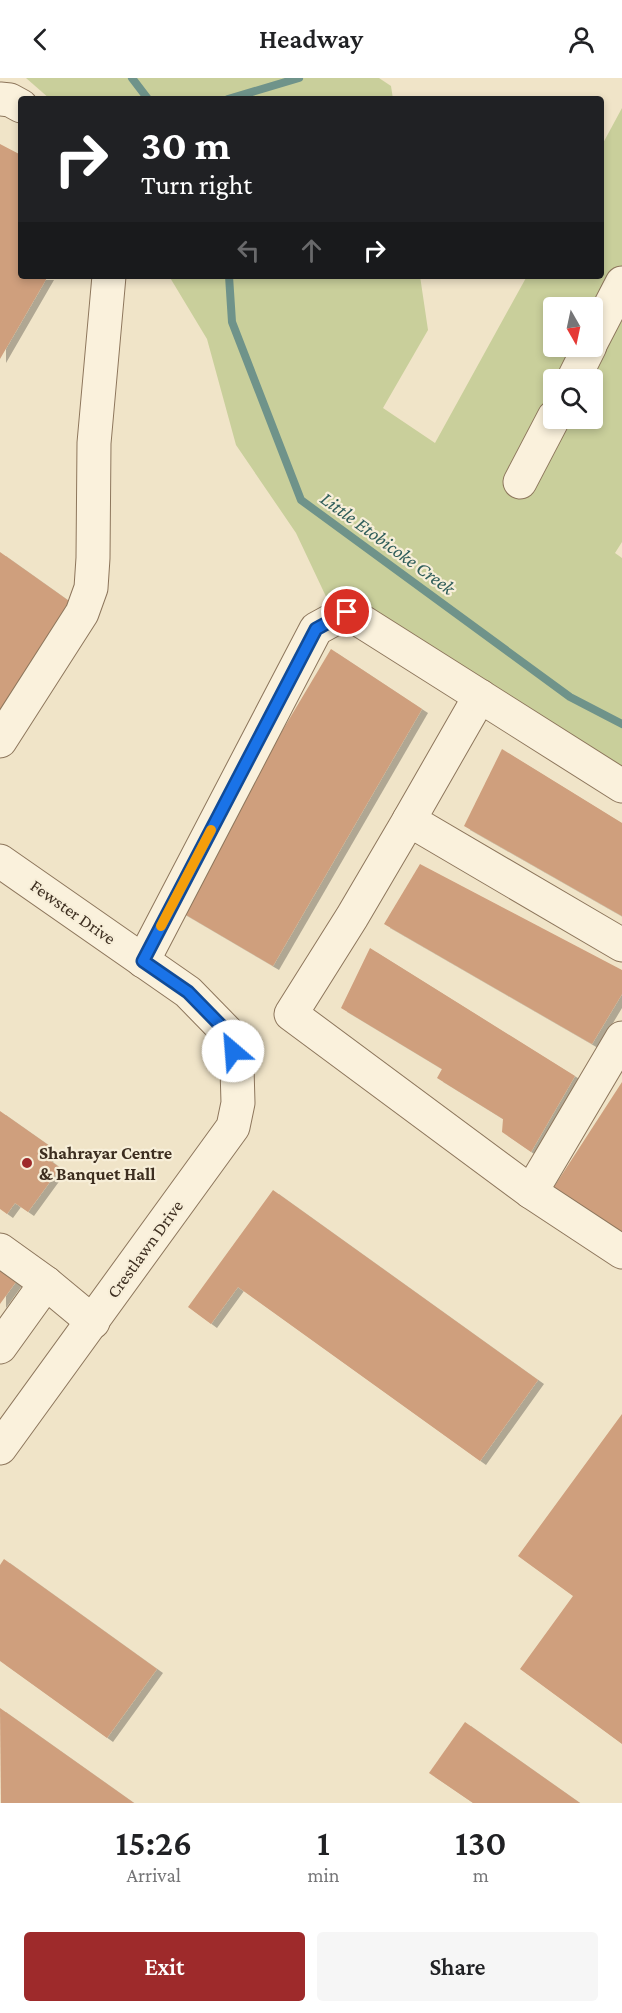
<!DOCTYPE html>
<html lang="en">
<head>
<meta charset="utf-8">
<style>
	body { margin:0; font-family:"Crimson Pro",serif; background:#f6f6f6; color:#202124; height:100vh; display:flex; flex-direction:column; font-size:22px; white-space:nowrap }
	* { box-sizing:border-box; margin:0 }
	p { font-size:20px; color:#757577 }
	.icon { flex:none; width:33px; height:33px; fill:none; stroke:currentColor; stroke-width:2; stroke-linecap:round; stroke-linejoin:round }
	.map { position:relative; height:1725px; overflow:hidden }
	.sheet { display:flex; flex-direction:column; background:#fff; flex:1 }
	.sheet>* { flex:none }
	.hud { position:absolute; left:18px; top:18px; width:586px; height:183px; border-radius:6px; box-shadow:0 3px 9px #0003; background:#202124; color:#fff; overflow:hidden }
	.needle { width:39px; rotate:171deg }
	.tools { position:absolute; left:543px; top:219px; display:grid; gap:12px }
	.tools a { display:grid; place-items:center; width:60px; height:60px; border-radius:6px; background:#fff; box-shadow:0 3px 9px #0003; font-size:30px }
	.pin { position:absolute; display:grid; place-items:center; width:51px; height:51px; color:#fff; margin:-26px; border:3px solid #fff; border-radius:50%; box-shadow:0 2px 6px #0007 }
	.me { position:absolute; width:66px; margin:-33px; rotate:333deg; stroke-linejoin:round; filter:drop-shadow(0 0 4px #0008) }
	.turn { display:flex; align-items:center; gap:21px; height:126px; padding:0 24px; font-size:27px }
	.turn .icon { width:78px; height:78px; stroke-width:2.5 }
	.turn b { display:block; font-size:42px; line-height:51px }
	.lanes { display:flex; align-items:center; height:57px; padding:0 24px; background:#0003; justify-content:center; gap:30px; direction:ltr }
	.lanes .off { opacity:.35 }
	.eta { display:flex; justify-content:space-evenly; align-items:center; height:102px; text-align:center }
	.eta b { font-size:36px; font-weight:600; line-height:42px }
	.primary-button { display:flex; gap:12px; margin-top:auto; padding:12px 24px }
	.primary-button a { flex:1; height:69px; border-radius:6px; background:#9e2a2b; color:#fff; font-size:24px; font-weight:600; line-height:69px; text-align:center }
	.primary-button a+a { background:#f6f6f6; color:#202124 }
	header { display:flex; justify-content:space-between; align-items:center; height:78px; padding:0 24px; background:#fff; font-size:27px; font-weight:600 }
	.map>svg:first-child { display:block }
	.green { fill:#c9cf9b; fill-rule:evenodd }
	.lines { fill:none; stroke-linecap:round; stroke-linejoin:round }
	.stream { stroke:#6f938a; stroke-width:8 }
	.building { fill:#cf9f7d; filter:url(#shadow) }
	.minor-casing { stroke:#8d765c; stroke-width:35 }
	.minor { stroke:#faf1dc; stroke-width:33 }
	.route-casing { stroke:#114b97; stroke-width:15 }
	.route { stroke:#1a73e8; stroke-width:10 }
	.slow { stroke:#f59e0b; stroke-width:10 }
	.poi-dot { fill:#9e2a2b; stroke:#f7eed8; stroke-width:2 }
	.labels { text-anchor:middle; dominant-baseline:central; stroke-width:4.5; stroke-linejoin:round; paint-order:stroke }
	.street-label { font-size:18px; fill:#3d2e20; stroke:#f7eed8 }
	.poi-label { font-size:18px; font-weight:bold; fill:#3d2e20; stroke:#f7eed8; text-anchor:start }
	.water-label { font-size:20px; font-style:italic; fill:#2f5d5a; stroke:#f7eed8 }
</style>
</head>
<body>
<header><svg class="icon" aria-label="back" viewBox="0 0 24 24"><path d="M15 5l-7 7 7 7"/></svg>Headway<svg class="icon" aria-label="person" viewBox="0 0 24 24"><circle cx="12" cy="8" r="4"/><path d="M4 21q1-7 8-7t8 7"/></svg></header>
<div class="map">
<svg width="622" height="1725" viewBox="0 0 622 1725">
	<defs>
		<filter id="shadow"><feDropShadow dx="6" dy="4" stdDeviation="0" flood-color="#0004"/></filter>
	</defs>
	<rect width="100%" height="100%" fill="#f0e4c8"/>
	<g class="green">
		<polygon points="26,0 379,0 391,8 393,21 50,21"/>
		<path d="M622,30v434l-7,11 7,5v218l-284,-154 -42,-89 -60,-88 -29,-106 -38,-63h251l8,54 -45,78 52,35 92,-167h75v-131zM554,230h38v38h-38zM554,302h38v38h-38z"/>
	</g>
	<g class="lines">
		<g class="stream">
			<polyline points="132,0 148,21"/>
			<polyline points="228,21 299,0"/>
			<polyline points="229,198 232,244 301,422 570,619 622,646"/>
		</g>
	</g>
	<g class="building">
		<polygon points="0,66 21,77 21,198 48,198 0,281"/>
		<polygon points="0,474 69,523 0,640"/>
		<polygon points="331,571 422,631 273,888 176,831"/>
		<polygon points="502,671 622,745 622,838 464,748"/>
		<polygon points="420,786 622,892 622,916 592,966 384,846"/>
		<polygon points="370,870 575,998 531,1074 502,1054 503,1041 437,1000 442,991 341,930"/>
		<polygon points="622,1004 622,1161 550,1115"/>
		<polygon points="0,1033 54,1071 47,1080 60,1090 28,1134 15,1125 7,1136 0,1131"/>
		<polygon points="273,1112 538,1302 480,1383 238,1209 211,1246 188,1229"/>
		<polygon points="0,1177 23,1194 0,1226"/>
		<polygon points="622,1336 622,1666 520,1591 573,1518 518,1478"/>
		<polygon points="4,1481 157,1591 107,1660 0,1583 0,1487"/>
		<polygon points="0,1630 134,1725 1,1725"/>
		<polygon points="465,1644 580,1725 473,1725 429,1695"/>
	</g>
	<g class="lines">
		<defs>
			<g id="minor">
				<polyline points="0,21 10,22 21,28"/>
				<polyline points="592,263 622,205"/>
				<polyline points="573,302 590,268"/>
				<polyline points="520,404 554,339"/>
				<polyline points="480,618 409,742 622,867"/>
				<polyline points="0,663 82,535 91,510 93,480 94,365 109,198"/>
				<polyline points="409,742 352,839 291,936 531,1114"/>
				<polyline points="0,783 188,914 229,956 237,990 238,1025 233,1049 0,1370"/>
				<polyline points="143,883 316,551 347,534 622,708"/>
				<polyline points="622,960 531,1114 622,1174"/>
				<polyline points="0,1172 46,1205 93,1244"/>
				<polyline points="0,1269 46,1205"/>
			</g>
		</defs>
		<use href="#minor" class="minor-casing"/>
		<use href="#minor" class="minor"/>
	</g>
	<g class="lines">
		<defs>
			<polyline id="route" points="233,973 229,956 188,914 143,883 316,551 347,534"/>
		</defs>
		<use href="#route" class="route-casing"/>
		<use href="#route" class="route"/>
		<polyline class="slow" points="161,848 211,752"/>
	</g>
	<circle class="poi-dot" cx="27" cy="1085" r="6"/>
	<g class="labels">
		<g class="street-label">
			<text transform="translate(73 834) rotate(35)">Fewster Drive</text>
			<text transform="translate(145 1171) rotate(-54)">Crestlawn Drive</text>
		</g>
		<g class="poi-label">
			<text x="39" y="1075">Shahrayar Centre<tspan x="39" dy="21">&amp; Banquet Hall</tspan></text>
		</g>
		<g class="water-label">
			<text transform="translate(388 465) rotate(36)">Little Etobicoke Creek</text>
		</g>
	</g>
</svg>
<div class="tools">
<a><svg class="needle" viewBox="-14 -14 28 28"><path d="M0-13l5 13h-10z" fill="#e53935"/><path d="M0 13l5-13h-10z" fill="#757577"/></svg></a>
<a><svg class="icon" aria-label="search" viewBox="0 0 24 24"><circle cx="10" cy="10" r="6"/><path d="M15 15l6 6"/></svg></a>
</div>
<div class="pin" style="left:347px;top:534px;background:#d93025"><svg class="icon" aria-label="arrive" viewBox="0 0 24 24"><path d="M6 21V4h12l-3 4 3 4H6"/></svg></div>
<svg class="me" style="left:233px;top:973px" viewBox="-20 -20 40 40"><circle r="19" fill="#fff"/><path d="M0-13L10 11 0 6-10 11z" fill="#1a73e8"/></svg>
<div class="hud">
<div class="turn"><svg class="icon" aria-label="right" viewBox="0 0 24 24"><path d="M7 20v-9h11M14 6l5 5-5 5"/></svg><div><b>30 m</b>Turn right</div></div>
<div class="lanes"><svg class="icon off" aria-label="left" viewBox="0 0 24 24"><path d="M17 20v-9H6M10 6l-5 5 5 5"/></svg><svg class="icon off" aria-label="ahead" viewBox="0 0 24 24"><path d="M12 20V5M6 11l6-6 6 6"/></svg><svg class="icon" aria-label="right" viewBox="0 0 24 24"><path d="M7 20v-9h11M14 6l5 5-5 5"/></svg></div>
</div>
</div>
<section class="sheet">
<div class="eta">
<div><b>15:26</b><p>Arrival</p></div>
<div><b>1</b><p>min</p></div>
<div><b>130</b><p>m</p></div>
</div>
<div class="primary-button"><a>Exit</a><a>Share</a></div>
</section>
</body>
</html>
